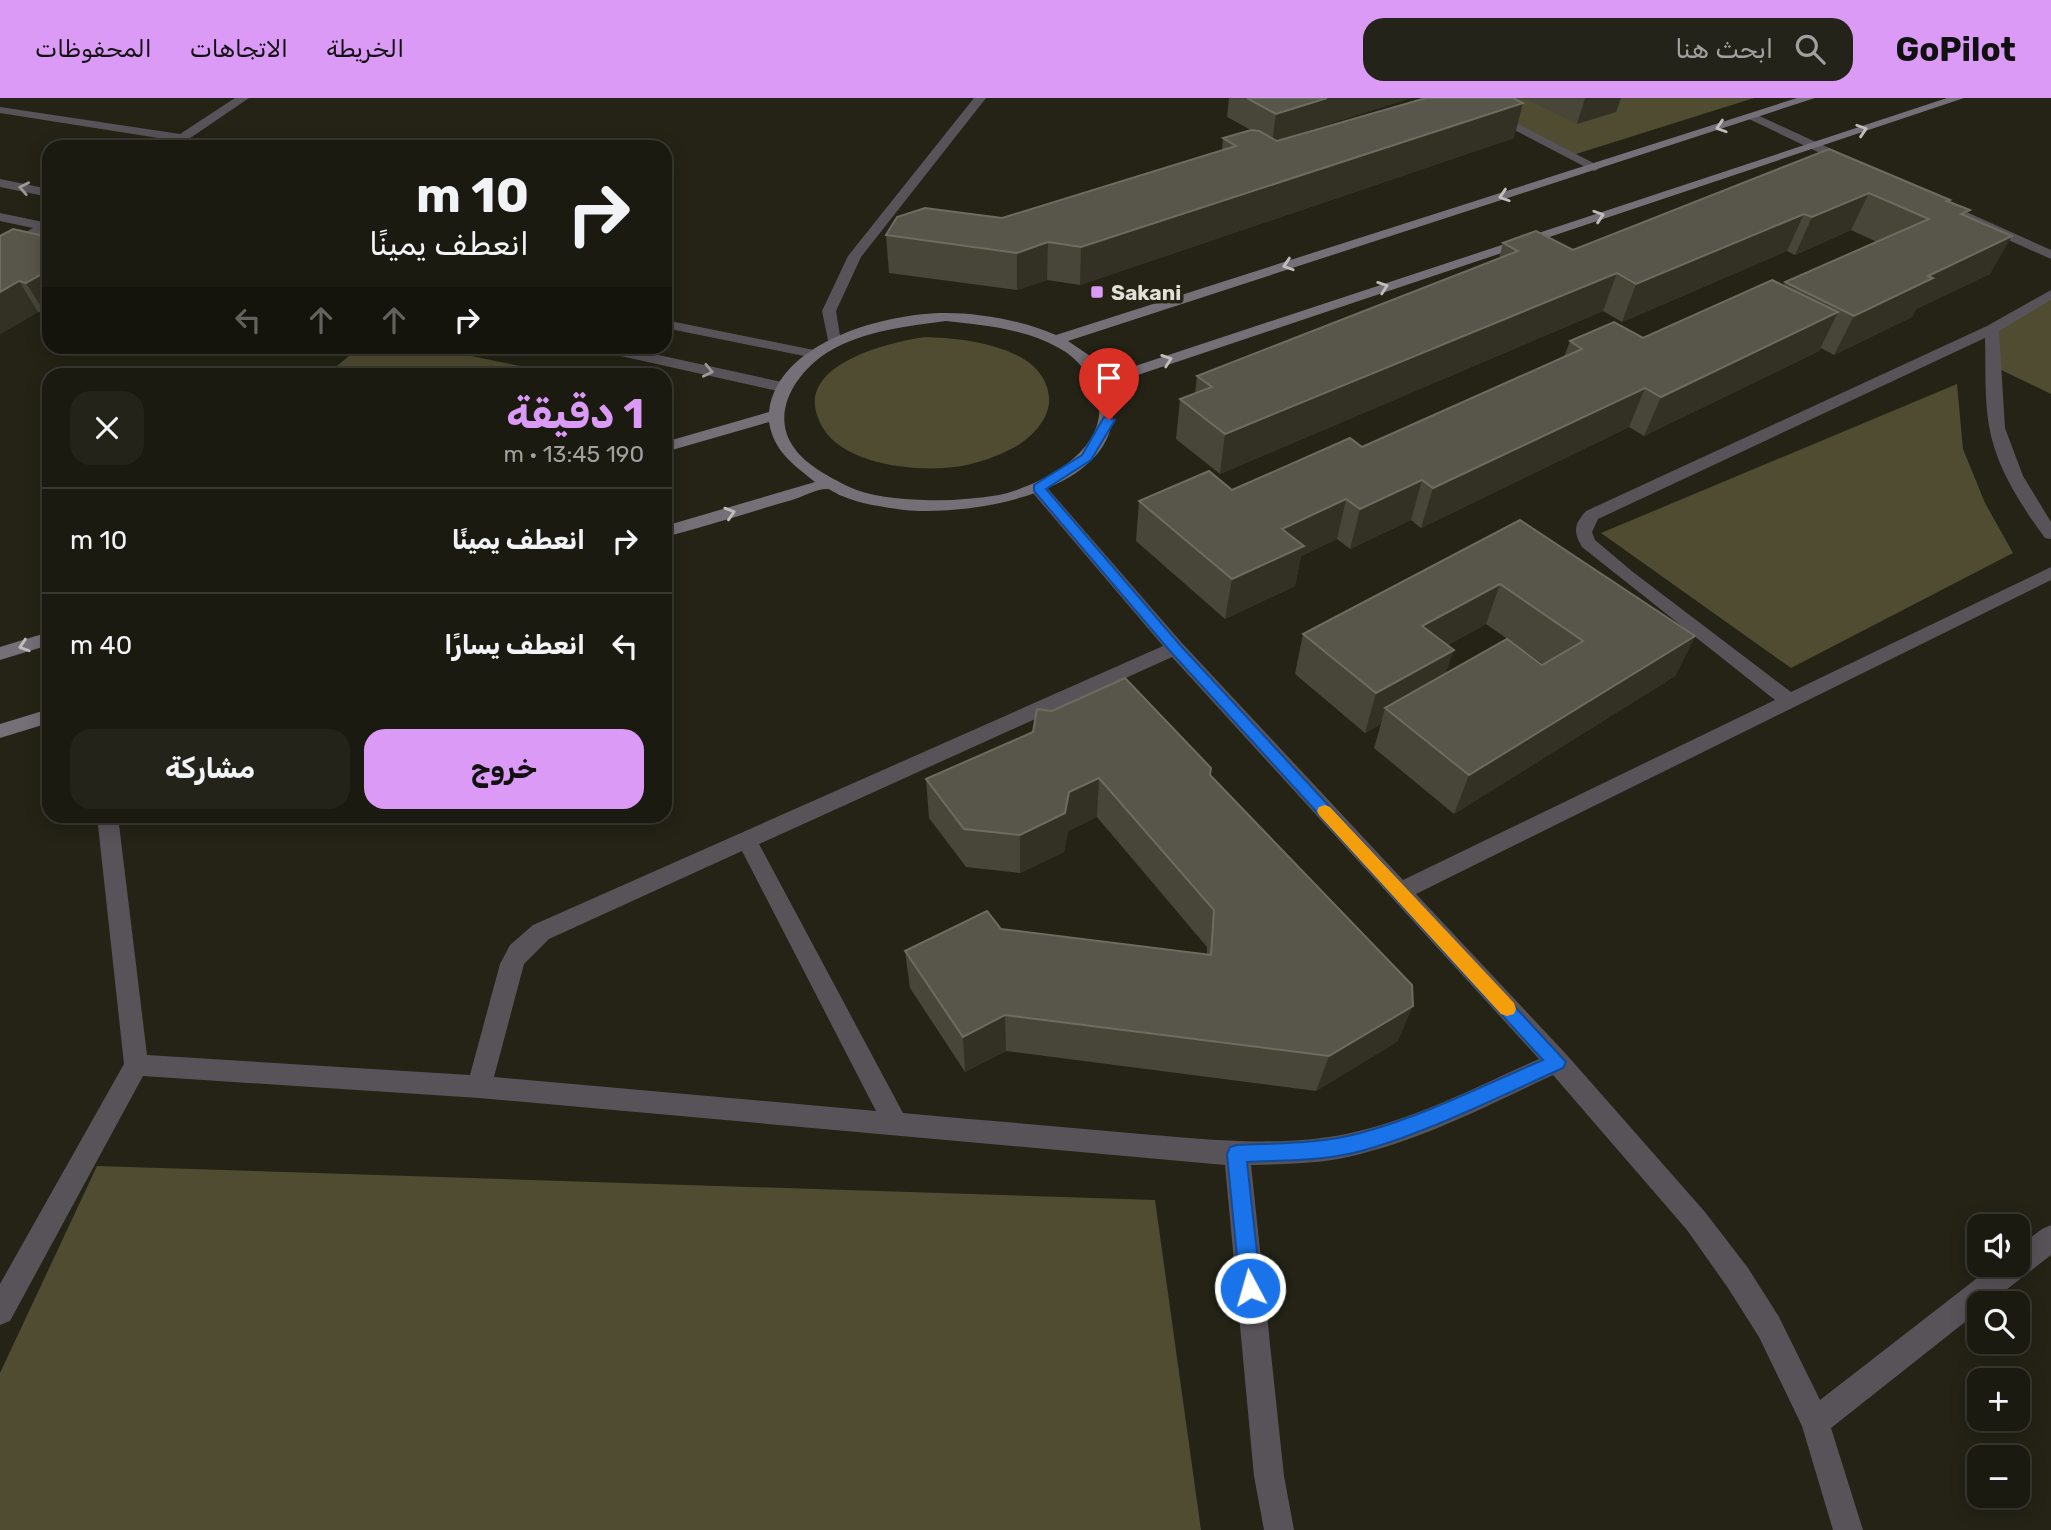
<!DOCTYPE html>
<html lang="ar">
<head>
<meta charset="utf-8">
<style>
	body { margin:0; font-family:Rubik,"Noto Naskh Arabic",sans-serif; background:#242319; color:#f1f3f6; direction:rtl; height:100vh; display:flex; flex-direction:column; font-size:26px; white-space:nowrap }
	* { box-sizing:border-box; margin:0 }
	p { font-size:23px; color:#a0a19f }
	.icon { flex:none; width:38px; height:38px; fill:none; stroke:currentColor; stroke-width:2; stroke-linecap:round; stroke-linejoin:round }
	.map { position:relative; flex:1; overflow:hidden; direction:ltr }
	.side { position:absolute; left:42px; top:270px; width:630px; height:455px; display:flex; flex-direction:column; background:#1b1a10; border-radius:21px; box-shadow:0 4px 18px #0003,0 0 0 2px #393830; direction:rtl }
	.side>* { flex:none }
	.banner { position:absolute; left:42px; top:42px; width:630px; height:214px; border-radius:21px; box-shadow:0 4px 18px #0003,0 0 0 2px #393830; direction:rtl; background:#1b1a10; color:#f1f3f6; overflow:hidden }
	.tools { position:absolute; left:1967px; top:1116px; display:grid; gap:14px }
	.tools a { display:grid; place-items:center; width:63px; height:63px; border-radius:14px; background:#1b1a10; box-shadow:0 4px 18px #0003,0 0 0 2px #393830; font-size:35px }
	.pin { position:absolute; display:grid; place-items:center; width:60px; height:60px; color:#fff; margin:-72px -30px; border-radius:50% 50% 50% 0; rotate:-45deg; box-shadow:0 0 7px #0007 }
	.pin .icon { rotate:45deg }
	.me { position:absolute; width:77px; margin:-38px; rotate:354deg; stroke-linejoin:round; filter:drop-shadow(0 0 5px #0008) }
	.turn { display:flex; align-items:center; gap:24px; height:147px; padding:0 28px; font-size:32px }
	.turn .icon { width:91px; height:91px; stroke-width:2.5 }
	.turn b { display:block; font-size:49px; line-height:60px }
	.lanes { display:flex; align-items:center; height:66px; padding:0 28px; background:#0003; justify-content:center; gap:35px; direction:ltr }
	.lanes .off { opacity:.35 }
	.round { display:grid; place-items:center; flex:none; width:74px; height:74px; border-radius:21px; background:#242319 }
	.head { display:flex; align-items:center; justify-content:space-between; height:119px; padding:0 28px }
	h1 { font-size:42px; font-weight:700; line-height:52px; color:#da9af6 }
	.primary-button { display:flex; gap:14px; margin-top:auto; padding:14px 28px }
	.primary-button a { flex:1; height:80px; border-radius:21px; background:#da9af6; color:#111; font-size:28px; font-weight:700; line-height:80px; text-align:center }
	.primary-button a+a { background:#242319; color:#f1f3f6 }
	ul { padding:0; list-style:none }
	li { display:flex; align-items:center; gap:21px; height:105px; padding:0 28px; border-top:2px solid #393830 }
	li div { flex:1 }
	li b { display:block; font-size:26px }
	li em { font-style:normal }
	header { display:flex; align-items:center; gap:42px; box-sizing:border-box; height:98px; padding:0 35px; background:#da9af6; color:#111 }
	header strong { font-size:33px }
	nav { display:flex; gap:38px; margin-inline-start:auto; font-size:24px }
	.search { width:490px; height:63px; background:#242319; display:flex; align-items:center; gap:18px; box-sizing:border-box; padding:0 24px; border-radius:21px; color:#a0a19f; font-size:26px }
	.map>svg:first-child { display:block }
	.green { fill:#4f4c31 }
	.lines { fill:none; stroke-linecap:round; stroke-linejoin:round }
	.street { fill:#575359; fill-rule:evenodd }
	.secondary { fill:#756f78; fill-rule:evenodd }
	.wall { fill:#474639; fill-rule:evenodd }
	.shaded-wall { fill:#323124 }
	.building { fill:#58564a; stroke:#6d6c60; stroke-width:2 }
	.oneway { stroke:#c0beba }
	.oneway2 { stroke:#9c9a98 }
	.route { fill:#1a73e8; stroke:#114b97; stroke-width:2 }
	.slow { fill:#f59e0b }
	.poi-dot { fill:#da9af6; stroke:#242316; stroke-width:2.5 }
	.labels { text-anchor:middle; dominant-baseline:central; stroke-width:7; stroke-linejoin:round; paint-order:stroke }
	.far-poi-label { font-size:21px; font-weight:bold; fill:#e0e0d7; stroke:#242316; text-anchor:start }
</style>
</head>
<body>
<header>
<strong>GoPilot</strong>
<div class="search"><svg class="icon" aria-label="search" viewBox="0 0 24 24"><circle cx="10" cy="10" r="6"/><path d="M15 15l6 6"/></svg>ابحث هنا</div>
<nav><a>الخريطة</a><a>الاتجاهات</a><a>المحفوظات</a></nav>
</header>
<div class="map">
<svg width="2051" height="1432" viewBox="0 0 2051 1432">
	<rect width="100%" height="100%" fill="#242316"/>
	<g class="green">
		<polygon points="1463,0 1754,0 1573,57"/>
		<polygon points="2051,196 2051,296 1995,269 1992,231"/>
		<path d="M925,239c38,1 120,9 124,60 2,21 -18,41 -34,50 -19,10 -39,17 -60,20 -39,5 -110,-2 -132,-39 -37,-61 62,-85 102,-91z"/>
		<polygon points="360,249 427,249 559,276 327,276"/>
		<polygon points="1957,286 1963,351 1985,405 2013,455 1791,570 1601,435"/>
		<polygon points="97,1068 1155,1102 1201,1432 0,1432 0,1275"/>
	</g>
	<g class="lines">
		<g class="street">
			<polygon points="235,0 249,0 177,49 167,49 166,47 171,42 0,15 0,9 180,36"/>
			<polygon points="974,0 986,0 861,159 836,213 841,244 839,247 829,247 822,213 848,158"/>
			<polygon points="1453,0 1468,0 1601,69 1595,73 1591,72"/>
			<polygon points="1753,15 1853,61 1855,64 1845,67 1749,21 1747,19"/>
			<polygon points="0,81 49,91 49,99 0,89"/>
			<polygon points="1942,103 2051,152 2051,161 1937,110 1937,104"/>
			<polygon points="0,115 43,124 49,122 49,133 0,159 0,149 33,130 0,123"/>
			<path d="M2051,192v10l-52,31 6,97 18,48 28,46v17l-6,-1c-25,-34 -49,-71 -56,-112 -5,-30 -3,-59 -4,-88l-387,181 -6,13 3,8 38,32 158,120 260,-125v13l-635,314 150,160 139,158 43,56 31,49 41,83 174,-135h24v-18l24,-18 9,-4v30l-63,49h-9v7l-148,117 32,102h-30l-31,-104 -43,-89 -31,-49 -41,-58 -134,-155c-66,31 -133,66 -205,82 -32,7 -65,7 -97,8l33,311 10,54h-30l-10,-54 -29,-311 -746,-67 -336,-22 -133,245 -10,4v-41l124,-220 -27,-248h21l29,239 323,20 30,-111 10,-19 23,-20 630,-279 -131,-154 -2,-4 8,-5 6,1 138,159 221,237 372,-180 -193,-153c-9,-15 -8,-23 4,-36l401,-185zM1172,559l367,402c-63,28 -125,61 -193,75 -71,14 -144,5 -216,-1 -75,-7 -151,-13 -227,-20l-144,-269zM742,753l134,260 -382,-34 30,-113 25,-25z"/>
			<polygon points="665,222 814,252 821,256 814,260 665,230"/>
			<polygon points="587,248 617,248 782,284 790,289 782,294 594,252"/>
		</g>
		<g class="secondary">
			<path d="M1797,0h18l-747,243 22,15 15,20 842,-278h17l-856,287c35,104 -134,132 -204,125 -21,-3 -43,-6 -62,-14 -4,-1 -10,-6 -14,-7 -10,-1 -26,8 -36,11 -42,12 -84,26 -127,37v-11l150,-44c-22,-18 -41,-30 -46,-60l-104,30v-10l104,-30c8,-71 118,-99 177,-99 35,0 78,8 110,22zM946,223c38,4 79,8 113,27 20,11 31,27 38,48 16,53 -57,90 -98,99 -25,4 -50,6 -75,5 -25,-1 -54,-3 -77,-14 -17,-9 -41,-21 -52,-37 -27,-35 2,-78 33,-97 35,-21 79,-26 118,-31z"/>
			<polygon points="49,534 49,547 0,562 0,549"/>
			<polygon points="49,611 49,625 0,640 0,626"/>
		</g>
	</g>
	<g class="wall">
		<polygon points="1229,0 1411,0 1277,42 1514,40 1080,187 1047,182 1017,192 889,175 886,137 1002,120 1222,52 1223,40 1251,32 1227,19"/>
		<polygon points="1524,0 1621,0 1616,14 1577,26"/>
		<polygon points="1829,51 1950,102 1949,103 1966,118 1990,176 1916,211 1912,219 1834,257 1821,250 1819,253 1644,338 1629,329 1421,430 1411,422 1350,451 1337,441 1301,458 1295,488 1225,521 1136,443 1139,403 1232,392 1362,349 1564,259 1570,243 1643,240 1784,188 1785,184 1877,144 1851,132 1795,157 1787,153 1622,224 1603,213 1220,376 1176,341 1180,301 1195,296 1197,278 1499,161 1503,145 1573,152"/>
		<polygon points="0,138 49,139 49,213 45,215 38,214 0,236"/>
		<path d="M1520,422l175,116 -20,40 -221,138 -80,-66 7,-24 -16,9 -70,-59 8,-40zM1486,526l57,40 -97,10 2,-29z"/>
		<polygon points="1210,677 1398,943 1316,993 1006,953 965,974 910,890 905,853 1001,831 1207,856 1207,849 1097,719 1068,733 1064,754 1020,775 966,769 929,720 926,681"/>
	</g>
	<g class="shaded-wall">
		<polygon points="1327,0 1411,0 1272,44 1276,16"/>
		<polygon points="1585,0 1621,0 1616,14 1577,26"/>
		<polygon points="1523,5 1514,40 1080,187 1081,149"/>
		<polygon points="1869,95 1851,132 1795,157 1812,119"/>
		<polygon points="1804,116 1787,153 1622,224 1636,186"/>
		<polygon points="2012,138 1990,176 1916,211 1912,219 1834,257 1854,218 1928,178"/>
		<polygon points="1048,144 1047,182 1017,192 1017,155"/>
		<polygon points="49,172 49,213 45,215 26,185"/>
		<polygon points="1617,175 1603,213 1220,376 1225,336"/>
		<polygon points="19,183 38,214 0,236 0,194"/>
		<polygon points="1838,214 1819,253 1644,338 1661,299"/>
		<polygon points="1645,290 1629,329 1421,430 1433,390"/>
		<polygon points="1422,382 1411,422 1350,451 1360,411"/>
		<polygon points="1346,401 1337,441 1301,458 1295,488 1225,521 1232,481 1282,431"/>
		<polygon points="1500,486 1486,526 1410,568 1422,528"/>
		<polygon points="1695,538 1675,578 1454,716 1469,677"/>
		<polygon points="1454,552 1440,592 1385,610 1381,626 1365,635 1376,595"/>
		<polygon points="1099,680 1097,719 1068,733 1064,754 1020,775 1020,737 1069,694"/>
		<polygon points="1413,908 1398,943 1316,993 1329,958"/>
		<polygon points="1005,917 1006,953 965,974 963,939"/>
	</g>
	<g class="building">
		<polygon points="1247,0 1327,0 1276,16"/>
		<polygon points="1426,0 1513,0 1523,5 1081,149 1048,144 1017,155 886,137 897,119 925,110 1002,120 1236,48 1223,40 1251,32 1259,33 1277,43"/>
		<polygon points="1829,51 1950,102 1947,103 1970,112 1961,116 2012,138 1928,178 1933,180 1854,218 1785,184 1929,121 1869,95 1812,119 1804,116 1636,186 1617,175 1225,336 1180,301 1212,289 1197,278 1518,153 1503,145 1536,133 1573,152"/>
		<polygon points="13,131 49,139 49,172 26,185 19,183 0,194 0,138"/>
		<polygon points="1772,182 1838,214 1661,299 1645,290 1433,390 1422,382 1360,411 1346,401 1282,431 1304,448 1232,481 1139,403 1209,373 1232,392 1350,340 1362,349 1582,251 1570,243 1614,224 1643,240"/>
		<polygon points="1520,422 1695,538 1469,677 1385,610 1507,541 1542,567 1583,543 1500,486 1422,528 1454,552 1376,595 1303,536"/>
		<polygon points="1125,580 1211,670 1210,677 1412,887 1413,908 1329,958 1005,917 963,939 905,853 987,813 1001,831 1211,857 1214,812 1099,680 1069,694 1065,715 1020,737 964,731 926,681 1033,634 1037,611 1052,613"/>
	</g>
	<defs><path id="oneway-chevron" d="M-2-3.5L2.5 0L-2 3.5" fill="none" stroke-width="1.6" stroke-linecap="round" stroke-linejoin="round" transform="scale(1.75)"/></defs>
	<g class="oneway">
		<use href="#oneway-chevron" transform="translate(1721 29) rotate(162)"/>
		<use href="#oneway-chevron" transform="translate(1862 32) rotate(-18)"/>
		<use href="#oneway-chevron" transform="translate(1504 98) rotate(162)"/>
		<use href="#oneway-chevron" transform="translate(1599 118) rotate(-18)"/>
		<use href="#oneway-chevron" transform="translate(1288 167) rotate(162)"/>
		<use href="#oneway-chevron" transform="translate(1383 189) rotate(-19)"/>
		<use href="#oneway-chevron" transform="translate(1167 262) rotate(-19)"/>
		<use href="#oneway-chevron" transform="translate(730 415) rotate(-17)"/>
		<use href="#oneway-chevron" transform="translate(24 548) rotate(162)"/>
	</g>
	<g class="oneway2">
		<use href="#oneway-chevron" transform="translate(24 90) rotate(-169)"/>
		<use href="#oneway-chevron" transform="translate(708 273) rotate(12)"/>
	</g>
	<path class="route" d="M1104,319l11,3 -24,40 -45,29 134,156 386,417 -3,6c-65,29 -130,62 -198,82 -38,11 -78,10 -118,12l14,126 -3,7 -8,3 -7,-3 -3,-7 -13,-134 3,-7 7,-2c42,-2 86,-1 127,-13 62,-17 120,-47 179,-72l-373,-409 -136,-160v-6l48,-30z"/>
	<polygon class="slow" points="1325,707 1330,709 1514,905 1516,911 1514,916 1507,918 1501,916 1319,717 1317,713 1319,709"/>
	<rect class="poi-dot" x="1090" y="187" width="14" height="14" rx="3.5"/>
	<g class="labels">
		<g class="far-poi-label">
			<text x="1111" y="194">Sakani</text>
		</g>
	</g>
</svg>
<div class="tools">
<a><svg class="icon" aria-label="sound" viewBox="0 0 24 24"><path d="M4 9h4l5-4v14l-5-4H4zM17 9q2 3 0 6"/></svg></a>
<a><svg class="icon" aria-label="search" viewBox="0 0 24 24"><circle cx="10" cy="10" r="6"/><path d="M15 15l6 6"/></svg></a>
<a>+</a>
<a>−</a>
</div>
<div class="pin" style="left:1109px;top:322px;background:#d93025"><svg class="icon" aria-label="arrive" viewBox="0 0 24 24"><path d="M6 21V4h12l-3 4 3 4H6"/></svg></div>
<svg class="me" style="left:1250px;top:1190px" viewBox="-20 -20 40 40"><circle r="17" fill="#1a73e8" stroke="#fff" stroke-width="3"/><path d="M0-11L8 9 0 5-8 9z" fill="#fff"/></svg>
<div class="banner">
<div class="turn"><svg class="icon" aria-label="right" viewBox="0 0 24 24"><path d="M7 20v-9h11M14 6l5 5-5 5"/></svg><div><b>10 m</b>انعطف يمينًا</div></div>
<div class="lanes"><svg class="icon off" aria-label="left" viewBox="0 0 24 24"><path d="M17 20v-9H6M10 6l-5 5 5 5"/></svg><svg class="icon off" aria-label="ahead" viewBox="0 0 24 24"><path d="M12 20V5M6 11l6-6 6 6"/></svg><svg class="icon off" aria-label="ahead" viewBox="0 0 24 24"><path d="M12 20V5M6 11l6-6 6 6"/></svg><svg class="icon" aria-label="right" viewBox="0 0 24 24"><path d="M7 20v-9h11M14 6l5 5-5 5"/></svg></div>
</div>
<section class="side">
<div class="head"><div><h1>1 دقيقة</h1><p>190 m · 13:45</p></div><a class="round"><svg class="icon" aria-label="close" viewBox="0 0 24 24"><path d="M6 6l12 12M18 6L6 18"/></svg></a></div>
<ul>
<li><svg class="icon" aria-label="right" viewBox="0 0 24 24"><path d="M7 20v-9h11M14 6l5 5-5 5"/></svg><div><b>انعطف يمينًا</b></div><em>10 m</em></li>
<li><svg class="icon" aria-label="left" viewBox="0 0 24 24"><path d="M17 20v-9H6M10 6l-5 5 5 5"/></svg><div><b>انعطف يسارًا</b></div><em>40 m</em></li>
</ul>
<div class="primary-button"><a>خروج</a><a>مشاركة</a></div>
</section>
</div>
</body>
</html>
